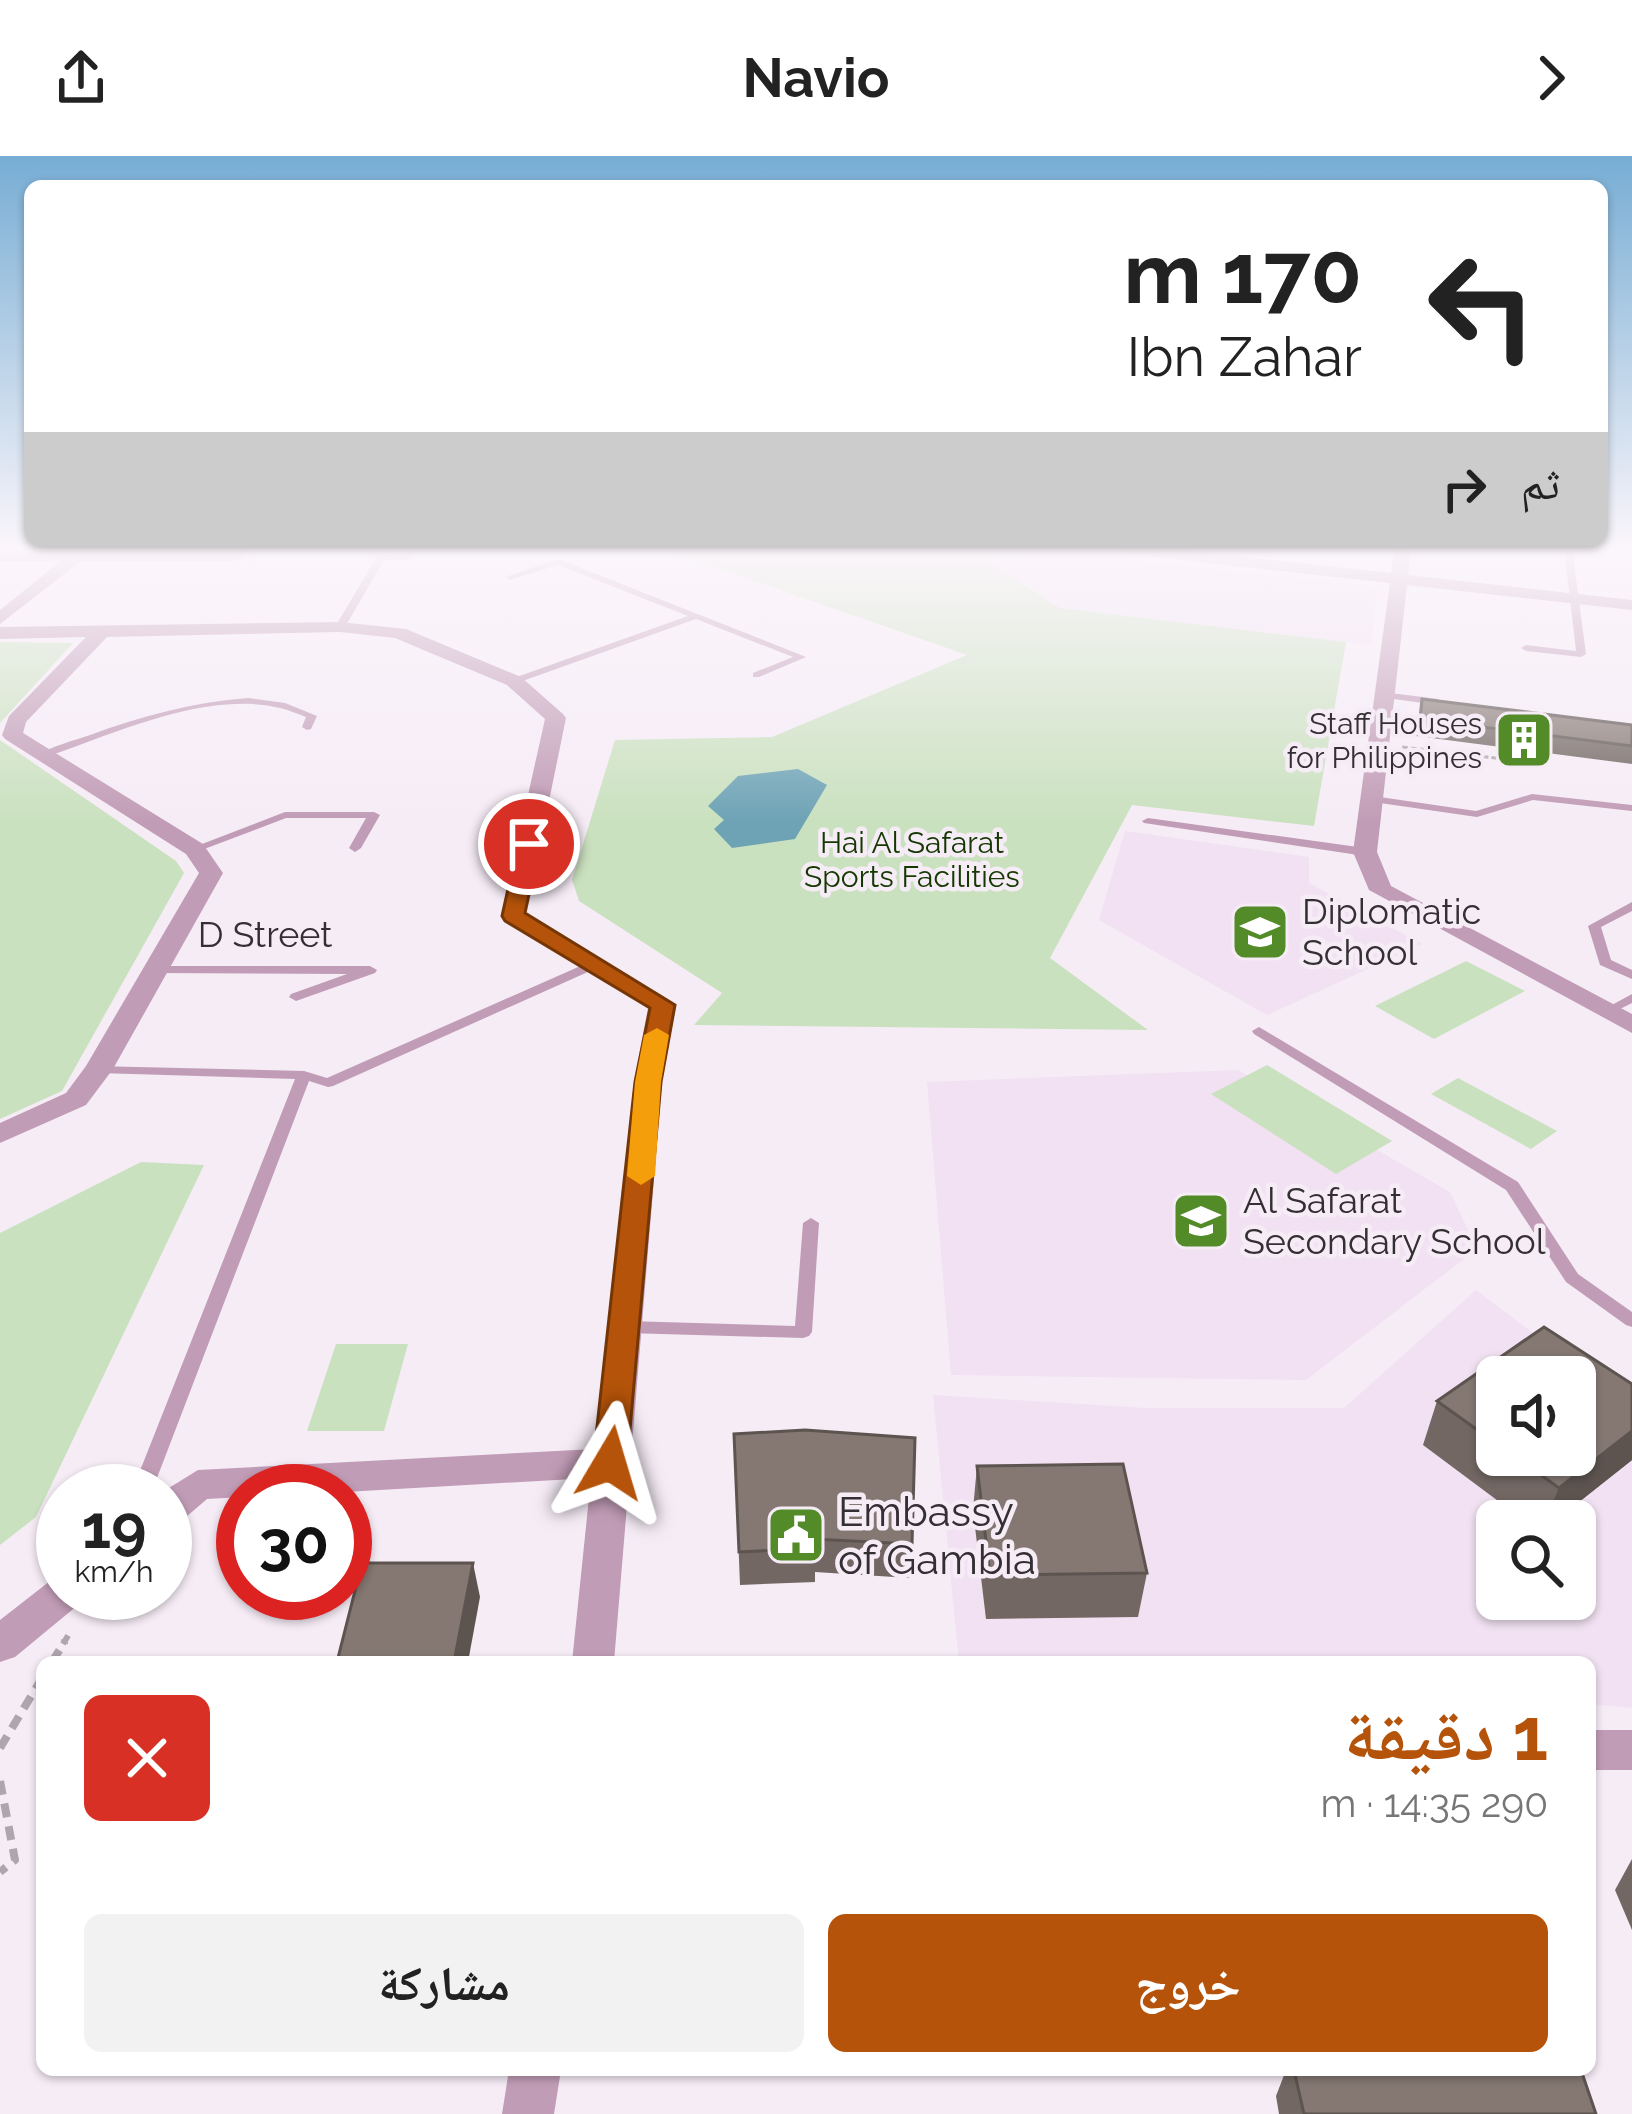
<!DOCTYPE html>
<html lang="ar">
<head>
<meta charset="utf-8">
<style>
	body { margin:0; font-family:Raleway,"Noto Naskh Arabic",sans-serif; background:#f2f2f2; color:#222; direction:rtl; height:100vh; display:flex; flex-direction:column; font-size:45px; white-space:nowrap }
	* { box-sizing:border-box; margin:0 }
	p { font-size:39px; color:#767676 }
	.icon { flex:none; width:66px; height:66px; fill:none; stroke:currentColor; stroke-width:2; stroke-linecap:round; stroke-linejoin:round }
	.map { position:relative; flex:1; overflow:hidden; direction:ltr }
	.panel { position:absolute; left:36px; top:1500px; width:1560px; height:420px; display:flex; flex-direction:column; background:#fff; border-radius:18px; box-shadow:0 3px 9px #0004; direction:rtl }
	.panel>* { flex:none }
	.banner { position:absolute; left:24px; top:24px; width:1584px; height:366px; border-radius:18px; box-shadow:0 3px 9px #0004; direction:rtl; background:#fff; color:#222; overflow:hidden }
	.buttons { position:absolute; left:1476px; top:1200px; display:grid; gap:24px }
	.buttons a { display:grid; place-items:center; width:120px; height:120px; border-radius:18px; background:#fff; box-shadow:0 3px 9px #0004; font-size:60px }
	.speed { position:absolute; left:36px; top:1308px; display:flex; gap:24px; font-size:60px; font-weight:700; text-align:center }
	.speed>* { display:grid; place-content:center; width:156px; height:156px; border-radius:50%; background:#fff; box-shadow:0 3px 9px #0004; line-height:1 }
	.speed small { font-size:30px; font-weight:400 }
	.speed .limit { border:18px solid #d22; background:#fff; color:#111 }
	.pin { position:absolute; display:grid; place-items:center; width:102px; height:102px; color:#fff; margin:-51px; border:6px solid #fff; border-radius:50%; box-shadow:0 3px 12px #0007 }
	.me { position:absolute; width:132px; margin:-66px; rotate:7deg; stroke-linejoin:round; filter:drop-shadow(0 0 9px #0008) }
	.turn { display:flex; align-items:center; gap:42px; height:252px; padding:0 48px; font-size:54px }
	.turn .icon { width:156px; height:156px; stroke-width:2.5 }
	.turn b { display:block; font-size:84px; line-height:102px }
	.then { display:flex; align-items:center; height:114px; padding:0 48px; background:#0003; gap:24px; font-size:45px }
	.round { display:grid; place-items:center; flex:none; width:126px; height:126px; border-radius:18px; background:#f2f2f2 }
	.summary { display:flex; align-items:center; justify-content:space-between; height:204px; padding:0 48px }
	h1 { font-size:72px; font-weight:700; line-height:90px; color:#b45309 }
	.primary-button { display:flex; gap:24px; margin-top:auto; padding:24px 48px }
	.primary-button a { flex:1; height:138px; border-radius:18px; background:#b45309; color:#fff; font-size:48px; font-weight:700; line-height:138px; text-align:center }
	.primary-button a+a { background:#f2f2f2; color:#222 }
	header { display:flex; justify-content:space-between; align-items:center; height:156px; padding:0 48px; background:#fff; font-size:54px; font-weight:700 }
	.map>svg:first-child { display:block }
	.built { fill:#f1e1f2; fill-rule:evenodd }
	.green { fill:#cae1bf }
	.water { fill:#6da3b5 }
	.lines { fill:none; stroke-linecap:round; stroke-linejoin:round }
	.path-far2 { stroke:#aea6ae; stroke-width:3; stroke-dasharray:6 3; stroke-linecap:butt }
	.path-far1 { stroke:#aea6ae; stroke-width:6; stroke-dasharray:10 8; stroke-linecap:butt }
	.path { stroke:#aea6ae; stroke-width:8; stroke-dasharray:14 9; stroke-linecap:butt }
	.service { fill:#c19cb6; fill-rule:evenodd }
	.minor { fill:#c19cb6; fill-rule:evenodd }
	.wall { fill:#726763; fill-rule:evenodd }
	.shaded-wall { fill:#5d5450 }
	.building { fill:#857873; stroke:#5d5450; stroke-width:3 }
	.route { fill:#b45309; stroke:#753606; stroke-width:3 }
	.slow { fill:#f59e0b }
	.labels { text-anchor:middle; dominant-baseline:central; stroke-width:9; stroke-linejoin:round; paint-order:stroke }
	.far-poi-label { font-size:30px; fill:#332f33; stroke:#f6ecf6; text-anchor:end }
	.far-park-label { font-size:30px; fill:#153700; stroke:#f6ecf6 }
	.poi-label { font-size:36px; fill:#332f33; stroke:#f6ecf6; text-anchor:start }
	.street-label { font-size:36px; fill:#332f33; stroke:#f6ecf6 }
	.near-poi-label { font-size:42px; fill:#332f33; stroke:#f6ecf6; text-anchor:start }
</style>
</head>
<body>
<header><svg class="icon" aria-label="forward" viewBox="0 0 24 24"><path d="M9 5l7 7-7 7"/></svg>Navio<svg class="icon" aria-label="share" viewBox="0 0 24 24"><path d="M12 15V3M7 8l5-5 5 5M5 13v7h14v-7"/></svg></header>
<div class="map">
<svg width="1632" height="1958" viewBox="0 0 1632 1958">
	<rect width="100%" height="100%" fill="#f6ecf6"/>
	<g class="built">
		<polygon points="1048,392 1093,392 1113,402 1377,431 1371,489 1060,452 983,403"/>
		<polygon points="1125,675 1309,701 1309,727 1422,788 1267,859 1099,764"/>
		<polygon points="1238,914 1450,1036 1477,1093 1306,1224 951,1219 927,926"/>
		<path d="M1476,1134l156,118v300l-42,-4v-42h-631l-26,-267 212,13h199zM1497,1221h78v78h-78zM1497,1365h78v78h-78z"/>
	</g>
	<g class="green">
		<polygon points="660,392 1048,392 984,403 1060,452 1346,486 1314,670 1132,649 1050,802 1148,874 694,869 722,837 579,745 572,724 615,584 772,581 967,499"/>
		<polygon points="0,486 73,487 0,567"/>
		<polygon points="0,584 176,705 184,717 62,935 0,963"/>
		<polygon points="1466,805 1525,835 1434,883 1375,850"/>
		<polygon points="1267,909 1392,985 1336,1018 1211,938"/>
		<polygon points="1458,922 1557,975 1531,993 1431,938"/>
		<polygon points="141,1006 204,1009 36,1361 0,1389 0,1077"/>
		<polygon points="336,1188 408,1188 384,1275 307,1275"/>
	</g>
	<polygon class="water" points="798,613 827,629 795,683 732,692 714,673 724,664 708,650 738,620"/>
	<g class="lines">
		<polyline class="path-far2" points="1402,591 1529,606"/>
		<polyline class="path-far1" points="63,1488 72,1473"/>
		<g class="path">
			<polyline points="52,1506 65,1485"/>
			<polyline points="0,1592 42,1522"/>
			<polyline points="0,1625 15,1704 0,1716"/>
		</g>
		<g class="service">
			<polygon points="1564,392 1572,392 1586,498 1581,501 1526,495 1521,492 1526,489 1576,495"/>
			<polygon points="378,399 407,398 411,401 407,404 384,404 345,471 337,473 335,471"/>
			<polygon points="555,404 561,404 806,501 759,521 753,521 753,517 793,501 696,463 517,527 511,527 511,523 688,460 558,409 510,424 506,421"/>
			<polygon points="1383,536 1438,543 1443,546 1438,549 1379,541 1379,537"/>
			<path d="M248,542l37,5 32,13 -6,13 -4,1 -5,-3 4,-10c-8,-3 -17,-7 -26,-9 -74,-18 -166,26 -234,49l-9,-2c16,-9 35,-14 53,-20 52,-19 103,-33 158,-37z"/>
			<polygon points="1532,638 1632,649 1632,655 1533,644 1477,661 1373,646 1367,643 1373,640 1476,655"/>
			<polygon points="285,656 374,656 380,659 361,692 355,696 349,692 366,662 286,662 199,695 195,697 189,693"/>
			<polygon points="1148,662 1365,692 1371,696 1365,700 1144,667 1142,665"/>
			<polygon points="1632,746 1632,755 1601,771 1611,804 1632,814 1632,823 1600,809 1588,770"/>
			<polygon points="594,804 599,805 601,808 599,811 333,930 328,931 309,925 152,1335 132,1335 295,923 99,917 94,916 92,913 94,910 304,915 327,922"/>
			<polygon points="154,810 370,810 377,814 375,817 296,845 289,841 291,838 347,818 149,817 147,814"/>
			<polygon points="1632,838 1632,847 1606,860 1599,856"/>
			<polygon points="1259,871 1518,1026 1578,1118 1632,1156 1632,1171 1626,1169 1566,1126 1506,1034 1254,878 1252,875"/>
			<polygon points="811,1062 819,1067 812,1176 809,1180 803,1182 627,1177 621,1175 618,1171 621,1167 627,1165 795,1170 803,1067"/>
		</g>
		<g class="minor">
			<polygon points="84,392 90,395 251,392 236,405 81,405 0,468 0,454 61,405 0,405 0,395"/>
			<polygon points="1111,392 1160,392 1391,417 1395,392 1411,392 1408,419 1632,444 1632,454 1407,429 1377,696 1391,730 1632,858 1632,877 1369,734 1353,696 1390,427 1119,397"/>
			<polygon points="340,466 406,473 521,521 563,558 566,562 526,757 676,849 662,926 614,1506 572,1506 591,1322 345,1336 243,1335 243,1341 207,1343 179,1367 165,1371 164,1335 198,1314 595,1293 634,926 648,852 501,760 545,563 507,529 395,482 340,476 107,481 26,566 23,577 203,688 223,717 113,913 86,949 0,987 0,967 66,937 86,910 199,717 186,698 5,583 2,579 9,560 86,481 0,483 0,471"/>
			<polygon points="63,1420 63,1437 84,1437 78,1449 15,1501 0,1506 0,1464 50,1425"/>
			<rect x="1590" y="1574" width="42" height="40"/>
			<polygon points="509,1914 561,1914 554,1958 502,1958"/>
		</g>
	</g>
	<g class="wall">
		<polygon points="1422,543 1632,569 1632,608 1416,580"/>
		<path d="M1544,1171l88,57v76l-77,61h-30l-102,-76 14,-44zM1497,1221h78v78h-78z"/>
		<polygon points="734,1278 912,1388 910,1422 815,1416 815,1426 740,1429"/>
		<polygon points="977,1310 1147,1417 1138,1461 986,1463 973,1354"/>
		<polygon points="1632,1703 1632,1774 1615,1734"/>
		<polygon points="1286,1914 1581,1914 1596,1958 1279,1958 1276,1940"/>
	</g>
	<g class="shaded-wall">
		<polygon points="1632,1275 1632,1304 1555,1365 1545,1365 1559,1332"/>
		<polygon points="473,1407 480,1441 468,1506 454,1506"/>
	</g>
	<g class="building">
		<polygon points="1422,543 1632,569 1632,590 1420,563"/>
		<polygon points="1544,1171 1632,1228 1632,1275 1559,1332 1513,1299 1575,1299 1575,1221 1497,1221 1497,1288 1437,1245"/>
		<polygon points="805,1274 915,1282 912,1388 814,1383 815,1392 739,1396 734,1278"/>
		<polygon points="1123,1308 1147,1417 990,1419 977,1310"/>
		<polygon points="362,1407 473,1407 454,1506 337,1506"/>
		<polygon points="1294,1914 1581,1914 1596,1958 1304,1958"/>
	</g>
	<linearGradient id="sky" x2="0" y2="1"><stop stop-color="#77add4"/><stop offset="0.59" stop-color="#fbf6fb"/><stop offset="1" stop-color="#fbf6fb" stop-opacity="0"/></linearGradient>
	<rect width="1632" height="666" fill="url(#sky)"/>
	<polygon class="route" points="529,681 540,688 525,757 675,849 661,926 627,1307 622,1316 610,1320 598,1316 593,1307 635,926 650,852 505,765 502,760 518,688"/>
	<polygon class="slow" points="657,872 669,879 661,926 655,1020 641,1029 627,1020 635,926 644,879"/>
	<defs>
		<symbol id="building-square" viewBox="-11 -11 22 22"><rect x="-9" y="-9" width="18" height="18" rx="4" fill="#528b28" stroke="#f6ecf6"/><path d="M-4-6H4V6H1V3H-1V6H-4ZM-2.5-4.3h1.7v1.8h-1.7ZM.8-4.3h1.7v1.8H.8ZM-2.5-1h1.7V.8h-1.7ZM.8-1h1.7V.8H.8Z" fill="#fff"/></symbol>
		<symbol id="school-square" viewBox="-11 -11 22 22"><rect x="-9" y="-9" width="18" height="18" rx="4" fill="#528b28" stroke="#f6ecf6"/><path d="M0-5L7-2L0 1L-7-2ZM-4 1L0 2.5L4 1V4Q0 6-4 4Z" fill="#fff"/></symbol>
		<symbol id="civic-square" viewBox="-11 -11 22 22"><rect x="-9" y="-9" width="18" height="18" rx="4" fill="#528b28" stroke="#f6ecf6"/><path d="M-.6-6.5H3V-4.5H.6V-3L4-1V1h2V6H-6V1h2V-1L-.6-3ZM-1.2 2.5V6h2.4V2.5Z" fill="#fff"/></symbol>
	</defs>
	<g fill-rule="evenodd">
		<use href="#building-square" x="1491" y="551" width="66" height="66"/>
		<use href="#school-square" x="1227" y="743" width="66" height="66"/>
		<use href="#school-square" x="1168" y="1032" width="66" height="66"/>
		<use href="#civic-square" x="763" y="1346" width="66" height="66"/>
	</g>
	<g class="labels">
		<g class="far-poi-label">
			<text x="1482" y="567">Staff Houses<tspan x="1482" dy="34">for Philippines</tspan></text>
		</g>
		<g class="far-park-label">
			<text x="912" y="686">Hai Al Safarat<tspan x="912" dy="34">Sports Facilities</tspan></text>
		</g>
		<g class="poi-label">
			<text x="1302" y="755">Diplomatic<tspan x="1302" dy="41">School</tspan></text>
			<text x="1243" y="1044">Al Safarat<tspan x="1243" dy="41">Secondary School</tspan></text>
		</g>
		<g class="street-label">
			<text x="265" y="778">D Street</text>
		</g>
		<g class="near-poi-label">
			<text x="838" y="1355">Embassy<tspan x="838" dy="48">of Gambia</tspan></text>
		</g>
	</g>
</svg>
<div class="buttons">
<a><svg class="icon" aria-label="sound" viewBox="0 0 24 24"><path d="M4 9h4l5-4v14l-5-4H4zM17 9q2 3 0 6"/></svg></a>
<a><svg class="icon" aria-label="search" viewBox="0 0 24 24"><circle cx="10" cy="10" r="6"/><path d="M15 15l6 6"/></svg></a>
</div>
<div class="speed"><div>19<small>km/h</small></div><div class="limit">30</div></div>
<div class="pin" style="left:529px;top:688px;background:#d93025"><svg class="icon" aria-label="arrive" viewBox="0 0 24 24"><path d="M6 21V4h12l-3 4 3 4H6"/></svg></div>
<svg class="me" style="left:610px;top:1307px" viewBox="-20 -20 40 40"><path d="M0-17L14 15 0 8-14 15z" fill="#b45309" stroke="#fff" stroke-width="4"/></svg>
<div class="banner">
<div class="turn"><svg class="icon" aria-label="left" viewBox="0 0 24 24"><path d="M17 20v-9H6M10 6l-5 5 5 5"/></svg><div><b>170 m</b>Ibn Zahar</div></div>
<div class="then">ثم<svg class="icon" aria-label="right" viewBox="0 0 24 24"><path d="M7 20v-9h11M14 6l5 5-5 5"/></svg></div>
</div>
<section class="panel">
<div class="summary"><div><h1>1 دقيقة</h1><p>290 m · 14:35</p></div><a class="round" style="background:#d93025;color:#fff"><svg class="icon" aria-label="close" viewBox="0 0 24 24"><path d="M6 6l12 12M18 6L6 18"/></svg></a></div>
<div class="primary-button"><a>خروج</a><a>مشاركة</a></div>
</section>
</div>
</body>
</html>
